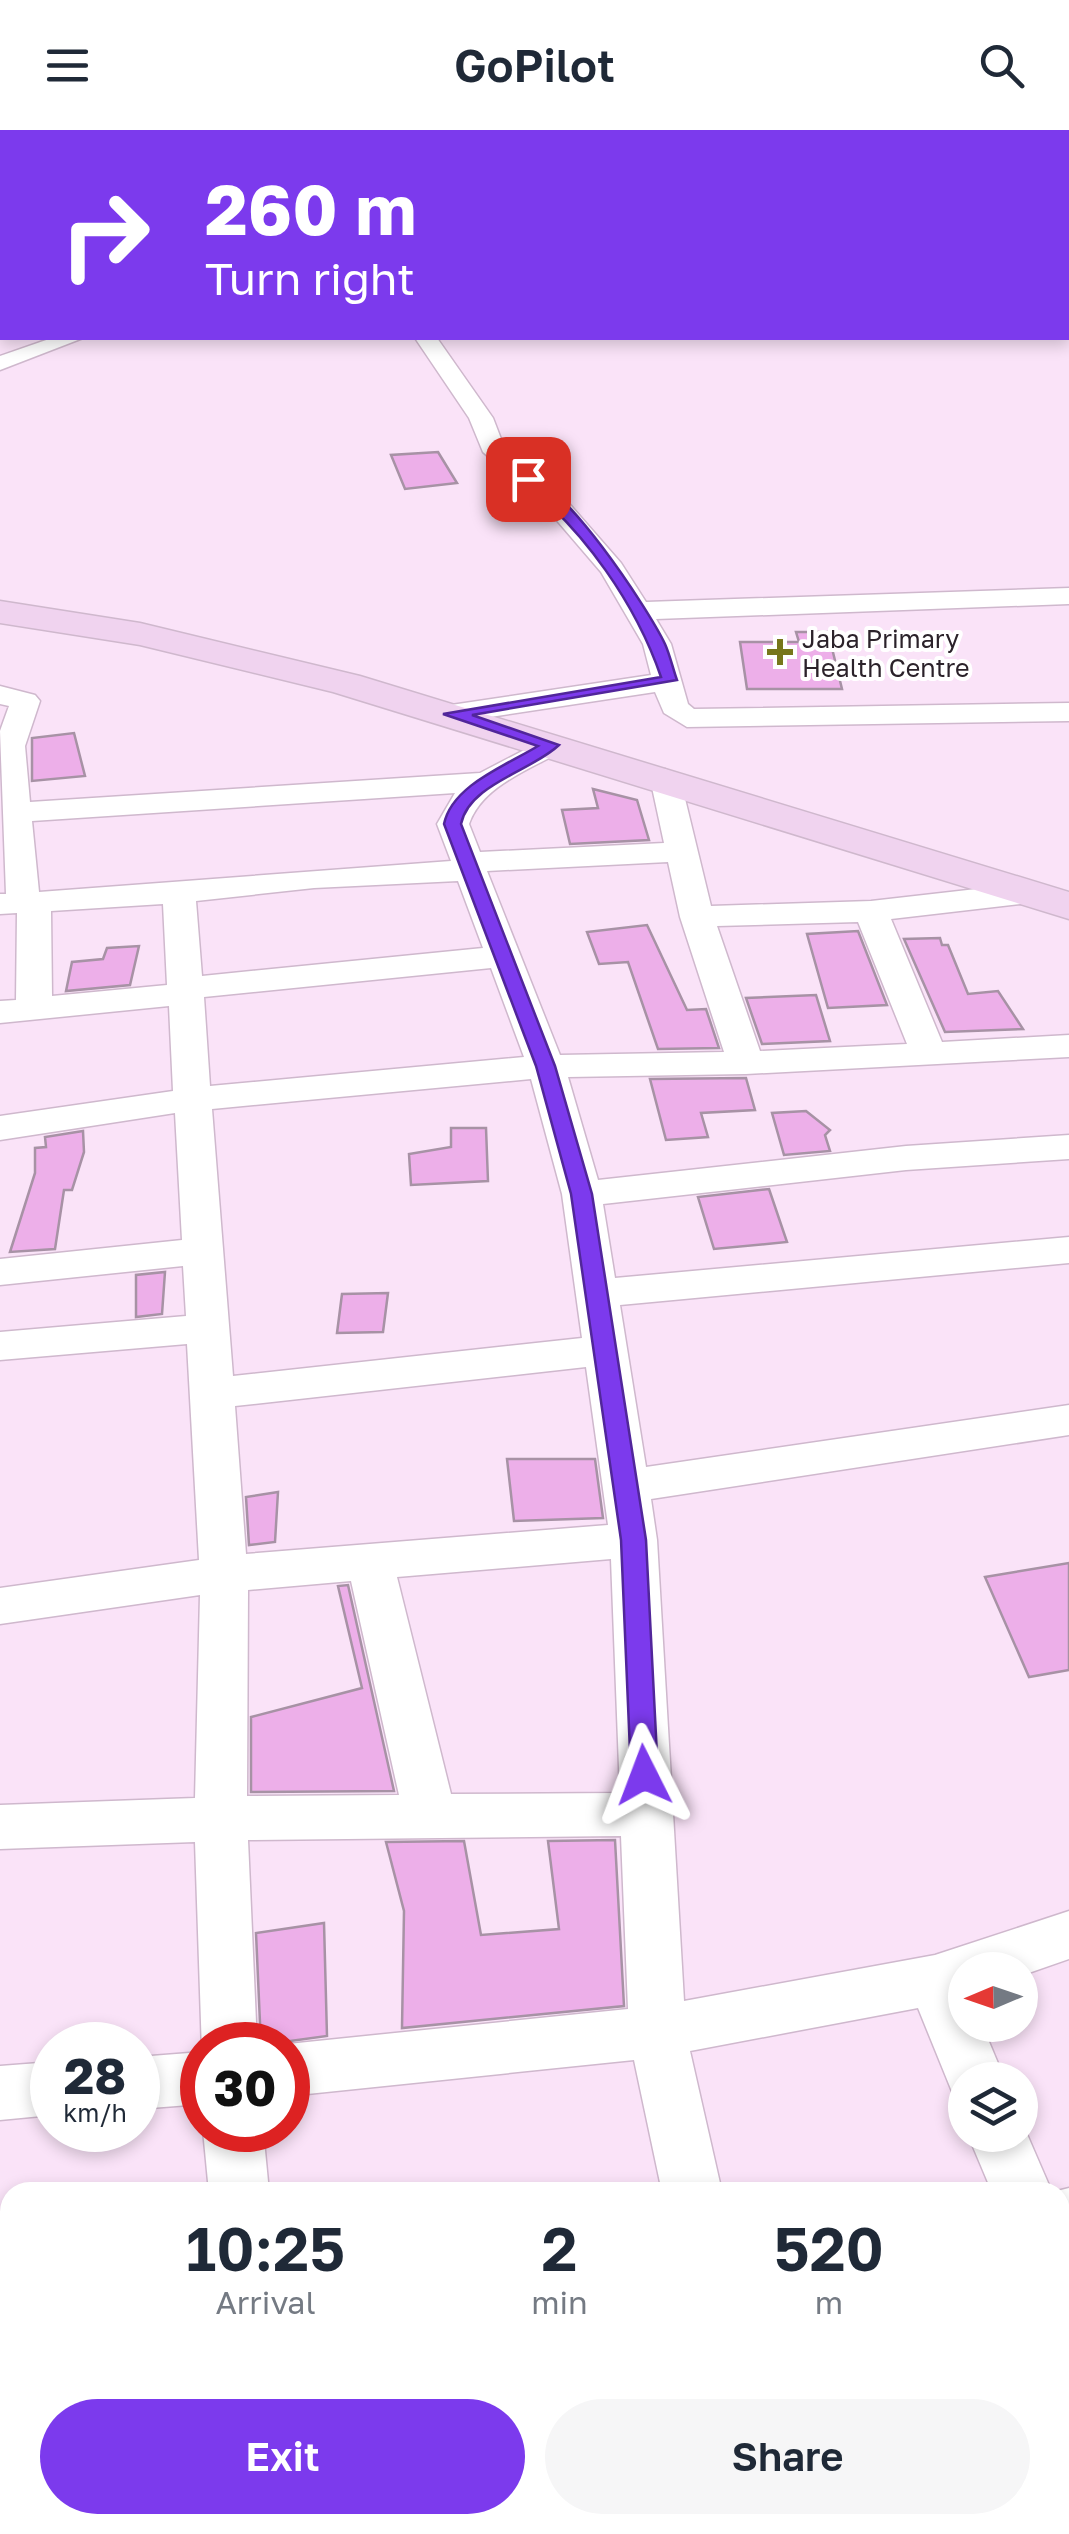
<!DOCTYPE html>
<html lang="en">
<head>
<meta charset="utf-8">
<style>
	body { margin:0; font-family:"Golos Text",sans-serif; background:#f6f6f7; color:#1f2937; height:100vh; display:flex; flex-direction:column; font-size:38px; white-space:nowrap }
	* { box-sizing:border-box; margin:0 }
	p { font-size:32px; color:#747a83 }
	.icon { flex:none; width:55px; height:55px; fill:none; stroke:currentColor; stroke-width:2; stroke-linecap:round; stroke-linejoin:round }
	.map { position:relative; flex:1; overflow:hidden }
	.panel { position:absolute; left:0px; top:2052px; width:1070px; height:352px; display:flex; flex-direction:column; background:#fff; border-radius:30px 30px 0 0; box-shadow:0 5px 15px #0003 }
	.panel>* { flex:none }
	.top-card { position:absolute; left:0px; top:0px; width:1070px; height:210px; box-shadow:0 5px 15px #0003; background:#7c3aed; color:#fff; overflow:hidden }
	.needle { width:65px; rotate:268deg }
	.fabs { position:absolute; left:948px; top:1822px; display:grid; gap:20px }
	.fabs a { display:grid; place-items:center; width:90px; height:90px; border-radius:50%; background:#fff; box-shadow:0 5px 15px #0003; font-size:50px }
	.speed { position:absolute; left:30px; top:1892px; display:flex; gap:20px; font-size:50px; font-weight:700; text-align:center }
	.speed>* { display:grid; place-content:center; width:130px; height:130px; border-radius:50%; background:#fff; box-shadow:0 5px 15px #0003; line-height:1 }
	.speed small { font-size:25px; font-weight:400 }
	.speed .limit { border:15px solid #d22; background:#fff; color:#111 }
	.pin { position:absolute; display:grid; place-items:center; width:85px; height:85px; color:#fff; margin:-42px; border-radius:20px; box-shadow:0 5px 15px #0006 }
	.me { position:absolute; width:110px; margin:-55px; rotate:357deg; stroke-linejoin:round; filter:drop-shadow(0 0 8px #0008) }
	.turn { display:flex; align-items:center; gap:35px; height:210px; padding:0 40px; font-size:45px }
	.turn .icon { width:130px; height:130px; stroke-width:2.5 }
	.turn b { display:block; font-size:70px; line-height:85px }
	.eta { display:flex; justify-content:space-evenly; align-items:center; height:170px; text-align:center }
	.eta b { font-size:60px; font-weight:600; line-height:70px }
	.primary-button { display:flex; gap:20px; margin-top:auto; padding:20px 40px }
	.primary-button a { flex:1; height:115px; border-radius:60px; background:#7c3aed; color:#fff; font-size:40px; font-weight:600; line-height:115px; text-align:center }
	.primary-button a+a { background:#f6f6f7; color:#1f2937 }
	header { display:flex; justify-content:space-between; align-items:center; height:130px; padding:0 40px; background:#fff; font-size:45px; font-weight:600 }
	.map>svg:first-child { display:block }
	.building { fill:#edafe9; stroke:#a792a5; stroke-width:2.5 }
	.lines { fill:none; stroke-linecap:round; stroke-linejoin:round }
	.minor-casing { stroke:#cfb8cd; stroke-width:3 }
	.secondary-casing { stroke:#cfb8cd; stroke-width:3 }
	.minor { fill:#fff; fill-rule:evenodd }
	.secondary { fill:#f0d3ef; fill-rule:evenodd }
	.route { fill:#7c3aed; stroke:#51269a; stroke-width:2.5 }
	.poi-dot { fill:#77761b; stroke:#fff; stroke-width:4 }
	.labels { text-anchor:middle; dominant-baseline:central; stroke-width:8; stroke-linejoin:round; paint-order:stroke }
	.far-poi-label { font-size:25px; fill:#2b222a; stroke:#fff; text-anchor:start }
</style>
</head>
<body>
<header><svg class="icon" aria-label="menu" viewBox="0 0 24 24"><path d="M4 6h16M4 12h16M4 18h16"/></svg>GoPilot<svg class="icon" aria-label="search" viewBox="0 0 24 24"><circle cx="10" cy="10" r="6"/><path d="M15 15l6 6"/></svg></header>
<div class="map">
<svg width="1069" height="2404" viewBox="0 0 1069 2404">
	<rect width="100%" height="100%" fill="#fae3f8"/>
	<g class="building">
		<polygon points="438,322 457,353 405,359 391,325"/>
		<polygon points="796,502 828,502 842,559 747,559 740,512 799,512"/>
		<polygon points="74,603 85,646 32,651 32,608"/>
		<polygon points="593,659 637,670 649,710 570,714 562,680 598,678"/>
		<polygon points="647,795 687,880 706,879 719,918 658,919 628,832 599,834 587,802"/>
		<polygon points="858,801 887,875 828,878 807,804"/>
		<polygon points="940,808 942,815 948,815 968,864 998,861 1023,899 945,902 904,809"/>
		<polygon points="139,816 130,855 66,861 72,832 103,829 107,818"/>
		<polygon points="816,865 830,911 762,914 746,868"/>
		<polygon points="746,948 755,980 701,983 708,1007 666,1010 650,949"/>
		<polygon points="806,981 830,1000 825,1005 830,1021 784,1025 772,983"/>
		<polygon points="451,998 486,998 488,1051 411,1055 409,1024 451,1017"/>
		<polygon points="83,1001 84,1022 72,1060 64,1060 55,1119 10,1122 35,1043 35,1018 46,1017 45,1007"/>
		<polygon points="769,1059 787,1112 714,1119 698,1067"/>
		<polygon points="165,1142 162,1184 136,1187 136,1145"/>
		<polygon points="388,1163 383,1202 337,1203 342,1164"/>
		<polygon points="507,1329 595,1329 603,1388 514,1391"/>
		<polygon points="278,1362 275,1412 249,1415 246,1367"/>
		<polygon points="1069,1433 1069,1540 1029,1547 985,1447"/>
		<polygon points="348,1455 394,1661 251,1662 251,1587 362,1558 338,1456"/>
		<polygon points="615,1710 624,1876 402,1898 404,1781 386,1712 464,1711 481,1805 559,1799 548,1711"/>
		<polygon points="324,1793 327,1906 261,1915 256,1803"/>
	</g>
	<g class="lines">
		<defs>
			<g id="minor">
				<polygon points="246,0 264,0 265,2 248,2"/>
				<polygon points="421,0 439,0 441,2 423,2"/>
				<polygon points="725,0 746,0 748,2 727,2"/>
				<rect x="0" y="134" width="2" height="18"/>
				<polygon points="52,208 83,208 0,240 0,226"/>
				<polygon points="415,208 437,208 493,288 503,314 559,362 621,433 646,472 1069,458 1069,474 656,489 671,514 688,574 694,579 1069,573 1069,591 687,597 664,583 655,562 451,593 441,590 436,584 451,575 651,545 643,514 601,442 541,372 483,322 469,288"/>
				<path d="M0,556l35,9 5,6 -15,45 5,56 450,-29 71,-37 15,9 -4,6c-33,19 -80,35 -93,73l11,28 184,-9 -14,-65 15,-9 15,9 31,128 160,-5 158,-18 12,3 5,7 -5,7 -12,3 -138,16 51,123 127,-7v22l-323,17 -178,3 30,103 308,-34 163,-11v24l-163,11 -303,34 12,74 454,-41v26l-449,42 26,162 423,-62v30l-418,64 6,41 27,461 251,-46 134,-44v48l-49,17v-6h-55v55h17l23,55h-40v22l-10,-3 -37,-91 -228,43 32,141h-60l-28,-132 -346,36 -4,-51 4,-1 340,-35 -7,-173 -373,4 9,205h-55v59l-64,5v-52l64,-5 -7,-210 -195,7v-44l195,-7 5,-203 -200,29v-36l199,-28 -12,-216 -187,16v-28l186,-16 -3,-50 -183,19v-26l182,-19 -7,-127 -175,27v-24l173,-25 -4,-85 -169,17v-22l16,-1 1,-87 -17,1v-20h6l-6,-163 9,-25 -9,-2zM455,663l-18,31 14,37 -412,31 -7,-71zM668,732l12,55 44,135 -164,3 -73,-184zM458,751l25,67 -281,28 -6,-75 118,-13zM163,774l4,81 -115,11 -1,-85zM858,792l49,122 -147,7 -43,-125zM491,838l33,89 -314,29 -6,-89zM531,949l31,115 20,144 -349,38 -21,-267zM586,1237l22,158 -362,29 -11,-148zM611,1429l9,234 -169,1 -54,-217zM351,1451l48,214 -152,1 1,-206z"/>
				<polygon points="52,1932 52,1985 0,1990 0,1936"/>
				<polygon points="1020,1988 1052,2062 992,2062 968,2005 1020,2005"/>
				<polygon points="203,2000 263,2000 269,2062 209,2062"/>
				<polygon points="1069,2058 1069,2116 1060,2118 1060,2062 1053,2062"/>
				<polygon points="1060,2125 1069,2129 1069,2209 1060,2205"/>
				<polygon points="10,2270 10,2336 0,2338 0,2272"/>
				<polygon points="237,2395 305,2395 306,2404 238,2404"/>
				<polygon points="730,2395 798,2395 800,2404 732,2404"/>
			</g>
			<polygon id="secondary" points="0,471 140,493 360,546 1069,762 1069,789 333,562 140,515 0,493"/>
		</defs>
		<use href="#minor" class="minor-casing"/>
		<use href="#secondary" class="secondary-casing"/>
		<use href="#minor" class="minor"/>
		<use href="#secondary" class="secondary"/>
	</g>
	<path class="route" d="M523,346c37,-2 126,134 142,168 5,11 8,25 12,36l-205,35 87,30c-27,26 -90,39 -98,79l94,242 37,128 54,346 12,235 -4,8h-19l-4,-8 -10,-235 -50,-346 -35,-128 -92,-242c8,-39 63,-59 94,-78l-95,-32 218,-37c-25,-73 -77,-147 -138,-195z"/>
	<path class="poi-dot" d="M775 507h10v10h10v10h-10v10h-10v-10h-10v-10h10z"/>
	<g class="labels">
		<g class="far-poi-label">
			<text x="802" y="508">Jaba Primary<tspan x="802" dy="29">Health Centre</tspan></text>
		</g>
	</g>
</svg>
<div class="fabs">
<a><svg class="needle" viewBox="-14 -14 28 28"><path d="M0-13l5 13h-10z" fill="#e53935"/><path d="M0 13l5-13h-10z" fill="#747a83"/></svg></a>
<a><svg class="icon" aria-label="layers" viewBox="0 0 24 24"><path d="M12 4l9 5-9 5-9-5zM3 14l9 5 9-5"/></svg></a>
</div>
<div class="speed"><div>28<small>km/h</small></div><div class="limit">30</div></div>
<div class="pin" style="left:528px;top:349px;background:#d93025"><svg class="icon" aria-label="arrive" viewBox="0 0 24 24"><path d="M6 21V4h12l-3 4 3 4H6"/></svg></div>
<svg class="me" style="left:644px;top:1645px" viewBox="-20 -20 40 40"><path d="M0-17L14 15 0 8-14 15z" fill="#7c3aed" stroke="#fff" stroke-width="4"/></svg>
<div class="top-card">
<div class="turn"><svg class="icon" aria-label="right" viewBox="0 0 24 24"><path d="M7 20v-9h11M14 6l5 5-5 5"/></svg><div><b>260 m</b>Turn right</div></div>
</div>
<section class="panel">
<div class="eta">
<div><b>10:25</b><p>Arrival</p></div>
<div><b>2</b><p>min</p></div>
<div><b>520</b><p>m</p></div>
</div>
<div class="primary-button"><a>Exit</a><a>Share</a></div>
</section>
</div>
</body>
</html>
